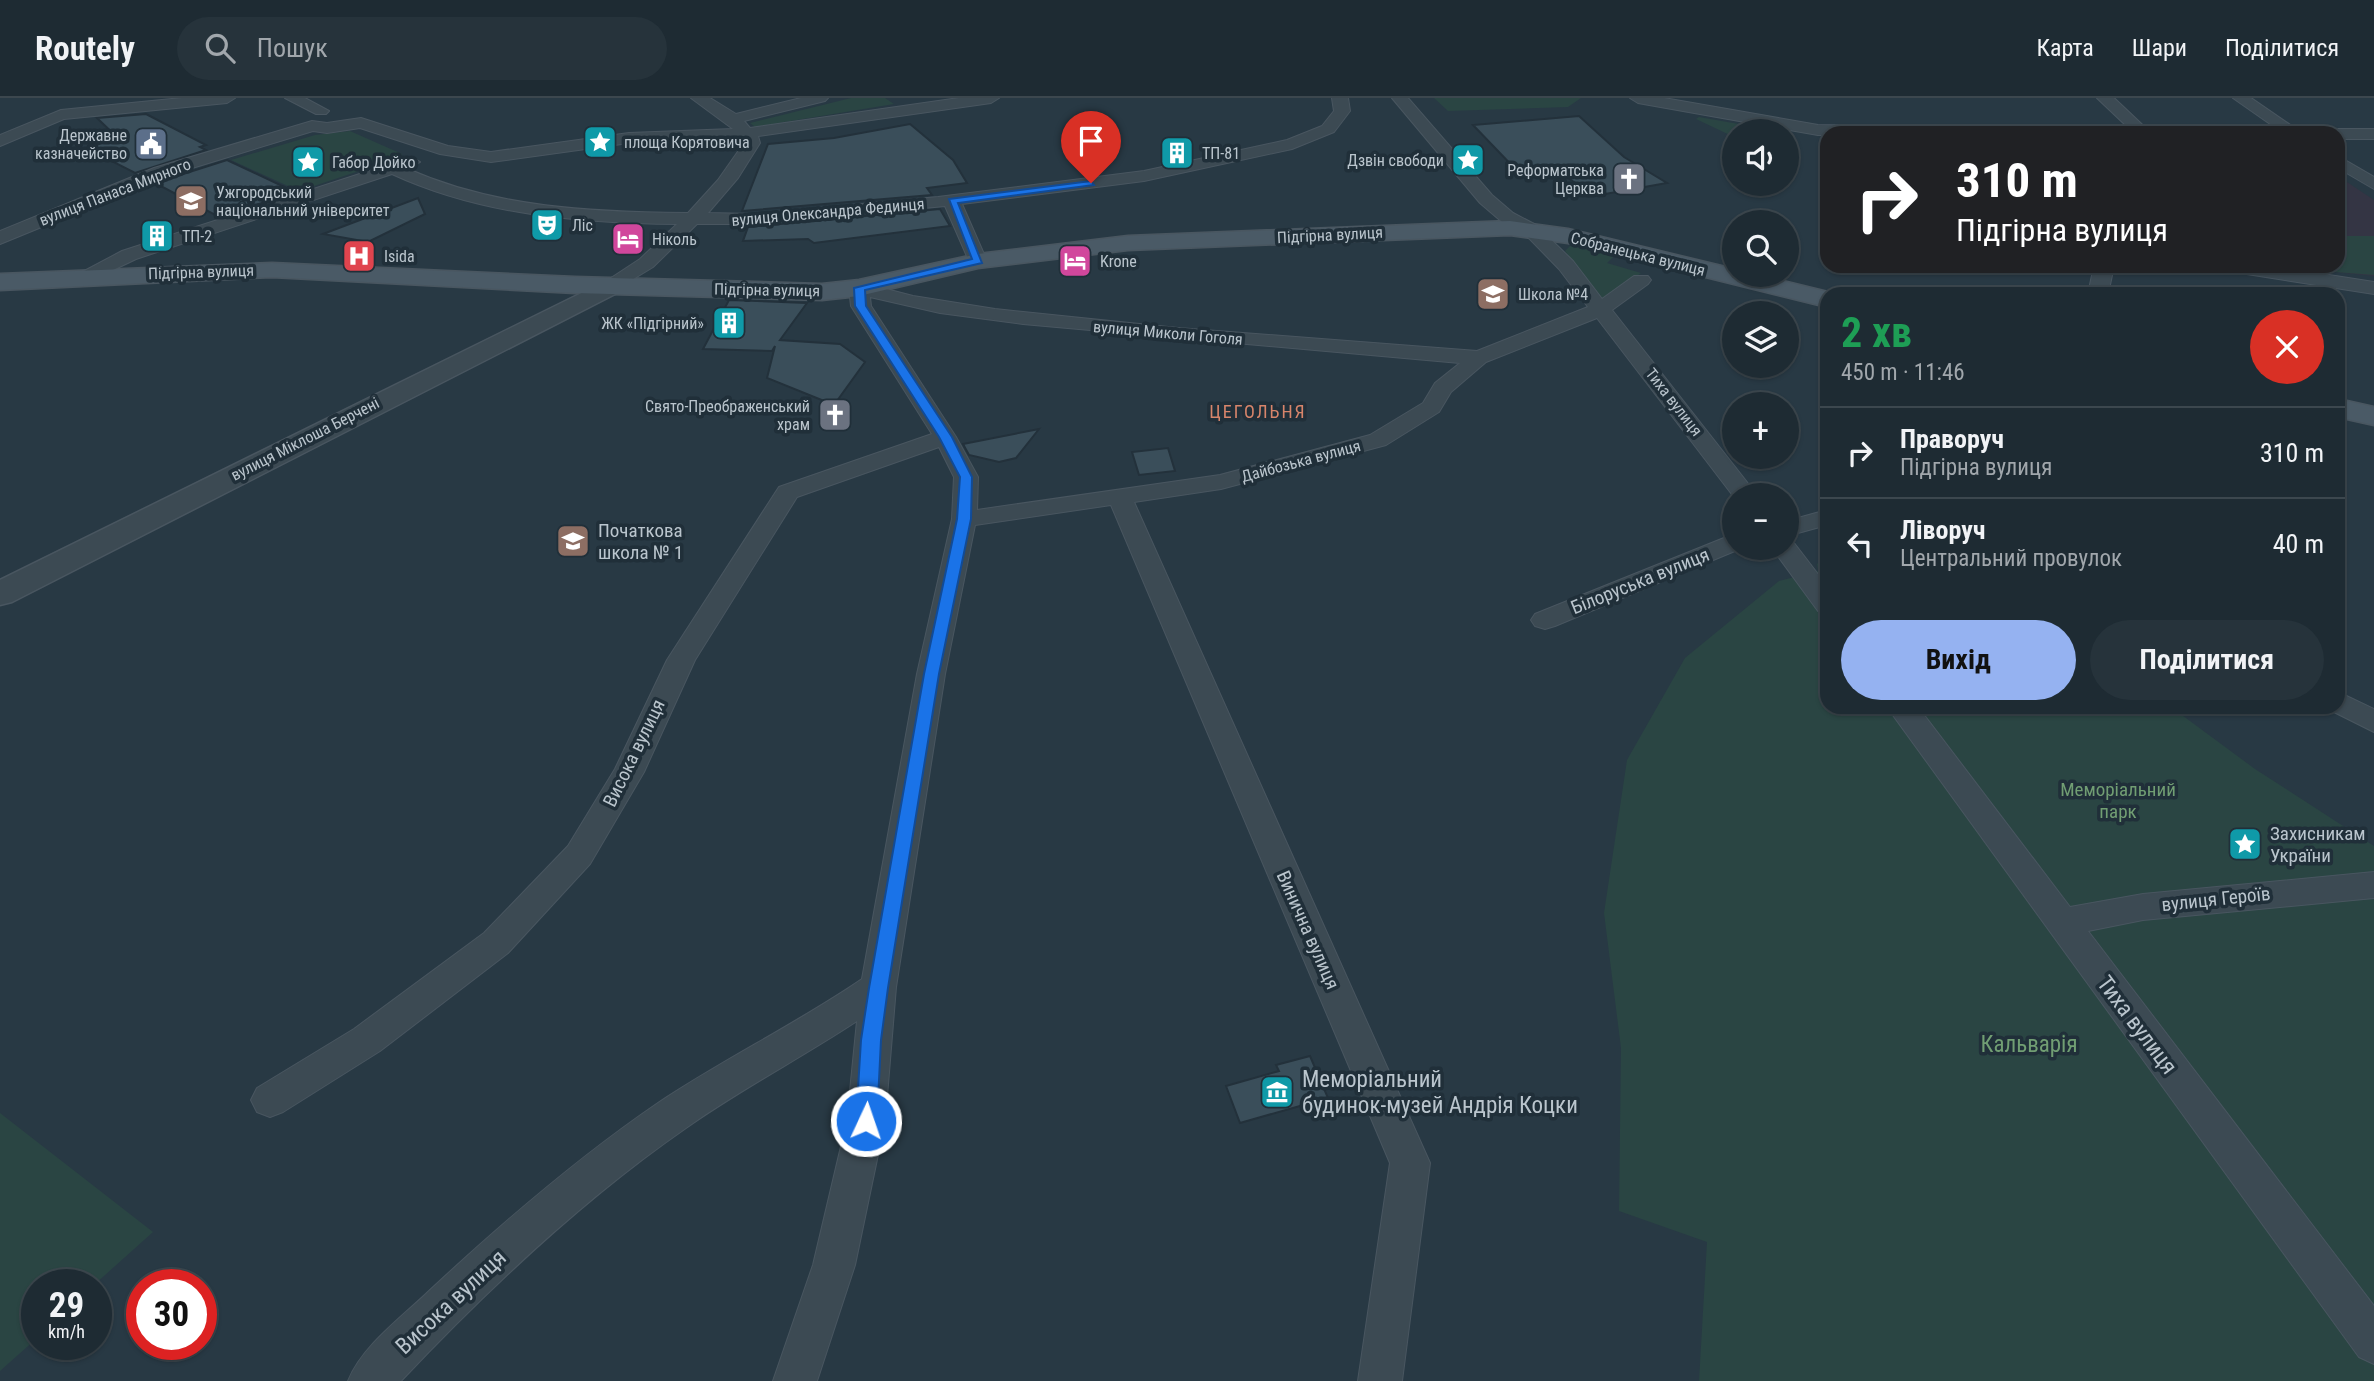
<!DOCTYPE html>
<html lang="uk">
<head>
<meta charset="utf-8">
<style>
	body { margin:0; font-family:"Roboto Condensed",sans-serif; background:#26333b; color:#f1f3f6; height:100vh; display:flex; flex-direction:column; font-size:26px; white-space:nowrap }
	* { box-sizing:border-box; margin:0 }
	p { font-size:23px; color:#a1a7ac }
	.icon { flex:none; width:38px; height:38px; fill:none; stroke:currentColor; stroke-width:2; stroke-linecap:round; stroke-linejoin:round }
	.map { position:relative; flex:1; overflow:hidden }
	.drawer { position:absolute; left:1820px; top:189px; width:525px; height:427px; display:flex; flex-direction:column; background:#1e2b33; border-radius:21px; box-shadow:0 2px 5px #0004,0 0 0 2px #3c474e }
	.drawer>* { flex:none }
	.hud { position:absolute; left:1820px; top:28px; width:525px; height:147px; border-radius:21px; box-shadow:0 2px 5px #0004,0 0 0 2px #3c474e; background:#202124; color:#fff; overflow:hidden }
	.controls { position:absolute; left:1722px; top:21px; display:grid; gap:14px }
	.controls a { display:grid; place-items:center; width:77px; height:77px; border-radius:50%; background:#1e2b33; box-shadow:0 2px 5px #0004,0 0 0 2px #3c474e; font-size:35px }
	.speed { position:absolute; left:21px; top:1171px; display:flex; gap:14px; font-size:35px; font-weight:700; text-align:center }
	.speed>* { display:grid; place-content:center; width:91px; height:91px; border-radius:50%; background:#1e2b33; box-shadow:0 2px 5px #0004,0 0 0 2px #3c474e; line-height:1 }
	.speed small { font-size:18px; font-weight:400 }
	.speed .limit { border:10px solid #d22; background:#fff; color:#111 }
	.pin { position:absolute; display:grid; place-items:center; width:60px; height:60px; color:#fff; margin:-72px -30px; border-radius:50% 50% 50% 0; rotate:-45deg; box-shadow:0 0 7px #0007 }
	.pin .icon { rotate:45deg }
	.me { position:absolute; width:77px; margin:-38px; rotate:3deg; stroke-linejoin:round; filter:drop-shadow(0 0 5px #0008) }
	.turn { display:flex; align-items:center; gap:24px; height:147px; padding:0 21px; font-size:32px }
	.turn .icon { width:91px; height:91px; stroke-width:2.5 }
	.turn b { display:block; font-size:49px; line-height:60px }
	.round { display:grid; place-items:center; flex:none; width:74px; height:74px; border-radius:37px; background:#26333b }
	.headline { display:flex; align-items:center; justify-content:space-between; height:119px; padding:0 21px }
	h1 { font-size:42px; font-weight:700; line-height:52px; color:#1e9e55 }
	.primary-button { display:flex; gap:14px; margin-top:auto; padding:14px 21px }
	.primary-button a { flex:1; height:80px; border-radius:42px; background:#95b2f1; color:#111; font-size:28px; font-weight:700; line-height:80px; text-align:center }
	.primary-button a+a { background:#26333b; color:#f1f3f6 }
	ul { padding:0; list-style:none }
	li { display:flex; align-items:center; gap:21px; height:91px; padding:0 21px; border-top:2px solid #3c474e }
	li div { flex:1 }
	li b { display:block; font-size:26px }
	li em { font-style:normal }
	header { display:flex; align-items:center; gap:42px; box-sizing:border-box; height:98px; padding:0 35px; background:#1e2b33; border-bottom:2px solid #3c474e }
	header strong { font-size:33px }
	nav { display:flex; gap:38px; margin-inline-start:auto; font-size:24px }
	.search { width:490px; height:63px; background:#26333b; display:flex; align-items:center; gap:18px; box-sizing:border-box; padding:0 24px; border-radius:38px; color:#a1a7ac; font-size:26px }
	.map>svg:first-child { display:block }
	.medical { fill:#343544 }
	.green { fill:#2a4543 }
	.building { fill:#3a4e5a; stroke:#23313b; stroke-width:2 }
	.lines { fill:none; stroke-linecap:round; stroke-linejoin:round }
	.minor-casing { stroke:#495660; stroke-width:2 }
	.tertiary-casing { stroke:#495660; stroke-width:3 }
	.secondary-casing { stroke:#495660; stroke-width:3 }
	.minor { fill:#3c4a53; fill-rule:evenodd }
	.tertiary { fill:#3c4a53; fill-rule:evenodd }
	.secondary { fill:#4a5a66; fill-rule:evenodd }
	.route { fill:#1a73e8; stroke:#114b97; stroke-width:2 }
	.labels { text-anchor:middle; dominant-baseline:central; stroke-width:7; stroke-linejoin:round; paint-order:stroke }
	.far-poi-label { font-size:16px; fill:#bac5cd; stroke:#202f39; text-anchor:start }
	.far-street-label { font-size:16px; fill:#bac5cd; stroke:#202f39 }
	.far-neighbourhood-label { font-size:18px; letter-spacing:2px; fill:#d7856b; stroke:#202f39 }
	.poi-label { font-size:19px; fill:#bac5cd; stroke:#202f39; text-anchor:start }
	.street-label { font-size:19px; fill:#bac5cd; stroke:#202f39 }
	.park-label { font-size:19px; fill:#719e73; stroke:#202f39 }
	.near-street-label { font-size:23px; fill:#bac5cd; stroke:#202f39 }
	.near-park-label { font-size:23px; fill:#719e73; stroke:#202f39 }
	.near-poi-label { font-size:23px; fill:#bac5cd; stroke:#202f39; text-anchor:start }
</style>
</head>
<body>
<header>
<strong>Routely</strong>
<div class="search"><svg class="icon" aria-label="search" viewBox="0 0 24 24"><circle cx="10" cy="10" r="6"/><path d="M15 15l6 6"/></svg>Пошук</div>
<nav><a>Карта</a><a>Шари</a><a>Поділитися</a></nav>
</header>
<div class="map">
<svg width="2374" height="1283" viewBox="0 0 2374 1283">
	<rect width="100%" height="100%" fill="#283944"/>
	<polygon class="medical" points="2338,84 2347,84 2374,102 2374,178 2275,168 2338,168"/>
	<g class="green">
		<polygon points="851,0 885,0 894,6 755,29 750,25"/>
		<polygon points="1434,0 1581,0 1568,9 1448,13"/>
		<polygon points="1699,19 1767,31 1734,33 1734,39 1696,21"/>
		<polygon points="350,33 402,56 401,59 299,93 231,62 315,37"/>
		<polygon points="2338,138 2374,138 2374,177 2295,171 2296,168 2338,168"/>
		<polygon points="1571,147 1614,158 1607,165 1641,175 1603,202 1565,153"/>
		<polygon points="1827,456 1827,609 2171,609 2255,671 2374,748 2374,1283 1699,1283 1707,1144 1619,1113 1621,950 1604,815 1627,662 1685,560 1779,483 1818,473 1817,466"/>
		<polygon points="0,1015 153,1134 95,1186 37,1186 37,1240 0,1273"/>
	</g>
	<g class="building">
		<polygon points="146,16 206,47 200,49 206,52 135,75 86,50 118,40 97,20"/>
		<polygon points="1579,18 1624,59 1667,85 1594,98 1558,73 1521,77 1473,27"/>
		<polygon points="910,26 953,62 967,85 927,90 932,97 742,113 768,46 834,40"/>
		<polygon points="227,62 295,94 219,119 155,85"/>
		<polygon points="418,100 425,116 368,144 323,136"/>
		<polygon points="940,111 950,128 814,145 808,141 743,143 748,129"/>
		<polygon points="729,202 807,205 780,242 840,246 865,264 834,307 767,280 775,248 772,253 703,251"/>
		<polygon points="1039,331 1016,360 999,364 969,357 963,346"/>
		<polygon points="1168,350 1175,373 1139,377 1132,354"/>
		<polygon points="1310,958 1328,1000 1240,1025 1226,988 1279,973 1276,967"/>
	</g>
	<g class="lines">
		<defs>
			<g id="minor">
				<polygon points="182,0 235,0 227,5 64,21 0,48 0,37 61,12"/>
				<polygon points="285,0 305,0 329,13 326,16 316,16"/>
				<path d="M691,0h19l26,16 65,-16h27l-3,3 -81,20 6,7 209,-30h40l-8,5 -233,33 2,7 -22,35 -30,35 45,1 185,-17 206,-26 143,-31 35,-14 12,-15 -2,-13h16l2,13 -16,21 -42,17 -148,32 -182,23 25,57 -9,6 -9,-6 -24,-55 -192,18h-56l-44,43 -41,25 -10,-6 3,-4 35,-23 37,-35c-97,-1 -196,-9 -285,-50l-256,85 -46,22h-14l-3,-4 49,-26 290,-94 8,5 -12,7c88,39 185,43 280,44l30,-33 26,-37 -2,-5 -113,5 -138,19 -51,-8 -80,-26 -33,5 -14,-2 -147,45 -166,68v-13l154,-63 158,-47 15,2 34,-5 87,28 43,6 138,-19 104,-4z"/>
				<path d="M1392,0h16l84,97 21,18 23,12 37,36 29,38 32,-23h14l3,4 -3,4 -36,26 145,185 -23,2 -137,-179 -111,44 -35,30 -12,20 -53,33 -165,44 -87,13 296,661 -28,218h-44l32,-218 -279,-658 -136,20 -30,149 -49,313 -11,134 -30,144 -38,116h-44l40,-116 34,-144 10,-100c-56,37 -116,68 -171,107 -104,72 -198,161 -285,253h-53c14,-35 54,-64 81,-90 72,-67 147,-132 229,-188 66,-44 138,-79 204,-124l55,-305 35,-155 2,-42 -15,-30 -142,50 -102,163 -51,112 -54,92 -82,89 -128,98 -97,61 -13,5 -13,-5 -6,-12 6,-12 97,-59 130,-96 84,-87 47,-77 52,-109 112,-173 153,-53 -81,-128 -2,-18 3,-4 7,-2 54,14 82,13 183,19 299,23 111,-44 -29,-38 -35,-36 -23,-12 -21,-18zM870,199l70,16 83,11 437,39 -25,20 -12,20 -53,32 -150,40 -243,35 1,-33 -22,-40 -85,-131z"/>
				<polygon points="1630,0 1664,0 1818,27 1981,30 1989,35 1818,37 1638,5"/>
				<polygon points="2097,0 2114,0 2151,35 2134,35"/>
				<polygon points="2233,0 2251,0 2302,35 2283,35"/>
				<polygon points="2338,31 2374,31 2374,41 2338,41 2338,35 2331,35"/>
				<polygon points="2338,58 2374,79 2374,91 2338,70"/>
				<polygon points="2094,168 2114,168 2108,196 2088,196"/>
				<polygon points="2224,168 2271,168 2374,184 2374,196 2234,174"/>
				<polygon points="1827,412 1827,427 1787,438 1787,423"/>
				<polygon points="1734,436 1734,450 1742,450 1555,528 1545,531 1535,528 1531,522 1535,516"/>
				<polygon points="1787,443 1794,445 1827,488 1827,515 1818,513 1772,450 1787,450"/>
				<polygon points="2338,594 2374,611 2374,634 2328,611 2338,609"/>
				<polygon points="1887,609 1918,609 2070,809 2143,796 2374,774 2374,800 2143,822 2088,833 2374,1208 2374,1266 2359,1259"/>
			</g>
			<polygon id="tertiary" points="612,180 621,183 625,188 621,193 12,504 0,507 0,482"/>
			<g id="secondary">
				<polygon points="1510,123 1568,131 1734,171 1734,177 1758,177 1836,196 1827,196 1827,209 1568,145 1510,137 1128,152 978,170 859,198 822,202 575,195 272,179 0,192 0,176 272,165 575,179 822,186 859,182 978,156 1128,138"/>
				<polygon points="2338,301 2374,309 2374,327 2338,319"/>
			</g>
		</defs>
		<use href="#minor" class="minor-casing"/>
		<use href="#tertiary" class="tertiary-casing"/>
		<use href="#secondary" class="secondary-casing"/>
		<use href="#minor" class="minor"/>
		<use href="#tertiary" class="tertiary"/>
		<use href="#secondary" class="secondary"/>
	</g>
	<polygon class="route" points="1091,83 1094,87 958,105 982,165 865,192 866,208 952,339 972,379 971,421 939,576 888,890 881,942 877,1023 874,1030 866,1032 859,1030 856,1023 861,942 869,890 924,576 957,421 960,379 939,339 855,208 854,190 972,161 949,101"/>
	<defs>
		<symbol id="sight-square" viewBox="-11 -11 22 22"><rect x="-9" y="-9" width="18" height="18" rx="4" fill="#0f9aa8" stroke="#202f39"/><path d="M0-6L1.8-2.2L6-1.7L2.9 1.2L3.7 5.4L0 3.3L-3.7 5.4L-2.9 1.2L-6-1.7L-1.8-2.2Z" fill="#fff"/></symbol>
		<symbol id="civic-square" viewBox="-11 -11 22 22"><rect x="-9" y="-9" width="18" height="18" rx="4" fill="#5c6f8a" stroke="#202f39"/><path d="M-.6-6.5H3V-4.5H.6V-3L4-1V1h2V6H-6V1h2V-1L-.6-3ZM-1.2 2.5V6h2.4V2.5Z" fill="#fff"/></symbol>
		<symbol id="building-square" viewBox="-11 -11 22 22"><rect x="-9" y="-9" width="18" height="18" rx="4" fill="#0f9aa8" stroke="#202f39"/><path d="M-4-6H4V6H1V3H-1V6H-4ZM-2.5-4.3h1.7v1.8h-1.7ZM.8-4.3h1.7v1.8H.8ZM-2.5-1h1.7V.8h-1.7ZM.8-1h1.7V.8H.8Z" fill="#fff"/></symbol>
		<symbol id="church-square" viewBox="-11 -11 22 22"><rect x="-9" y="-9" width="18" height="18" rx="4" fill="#6b7280" stroke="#202f39"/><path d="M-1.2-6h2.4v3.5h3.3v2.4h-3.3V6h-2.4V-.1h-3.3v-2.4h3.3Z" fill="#fff"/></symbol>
		<symbol id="university-square" viewBox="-11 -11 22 22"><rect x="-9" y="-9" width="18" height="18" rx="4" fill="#8d6e63" stroke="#202f39"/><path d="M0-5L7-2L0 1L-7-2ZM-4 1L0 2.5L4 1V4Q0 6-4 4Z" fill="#fff"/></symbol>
		<symbol id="theatre-square" viewBox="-11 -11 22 22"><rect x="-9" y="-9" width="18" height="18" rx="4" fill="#0f9aa8" stroke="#202f39"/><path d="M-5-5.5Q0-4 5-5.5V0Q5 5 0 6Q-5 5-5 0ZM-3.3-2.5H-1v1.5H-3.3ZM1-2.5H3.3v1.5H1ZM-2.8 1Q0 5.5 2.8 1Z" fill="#fff"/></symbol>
		<symbol id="hotel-square" viewBox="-11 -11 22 22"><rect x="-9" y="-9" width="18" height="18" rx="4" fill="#d1479c" stroke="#202f39"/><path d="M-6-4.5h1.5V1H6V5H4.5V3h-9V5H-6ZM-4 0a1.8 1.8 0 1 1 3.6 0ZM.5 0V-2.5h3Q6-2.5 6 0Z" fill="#fff"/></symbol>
		<symbol id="hospital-square" viewBox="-11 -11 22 22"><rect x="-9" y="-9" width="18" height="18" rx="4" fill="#e0444e" stroke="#202f39"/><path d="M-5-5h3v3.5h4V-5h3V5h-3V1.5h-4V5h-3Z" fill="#fff"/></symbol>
		<symbol id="school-square" viewBox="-11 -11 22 22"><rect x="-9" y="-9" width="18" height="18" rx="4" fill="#8d6e63" stroke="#202f39"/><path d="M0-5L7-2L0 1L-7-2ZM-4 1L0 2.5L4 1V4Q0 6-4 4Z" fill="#fff"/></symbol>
		<symbol id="museum-square" viewBox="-11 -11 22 22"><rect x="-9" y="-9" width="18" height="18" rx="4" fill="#0f9aa8" stroke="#202f39"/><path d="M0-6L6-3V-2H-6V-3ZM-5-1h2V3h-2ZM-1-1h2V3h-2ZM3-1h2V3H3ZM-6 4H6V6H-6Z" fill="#fff"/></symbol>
	</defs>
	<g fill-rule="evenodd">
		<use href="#sight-square" x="581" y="25" width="38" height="38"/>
		<use href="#civic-square" x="132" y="27" width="38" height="38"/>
		<use href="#building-square" x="1158" y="36" width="38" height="38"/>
		<use href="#sight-square" x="1449" y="43" width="38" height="38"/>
		<use href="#sight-square" x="289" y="45" width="38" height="38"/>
		<use href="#church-square" x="1610" y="62" width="38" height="38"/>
		<use href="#university-square" x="172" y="84" width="38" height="38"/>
		<use href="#theatre-square" x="528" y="108" width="38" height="38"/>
		<use href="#building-square" x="138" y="119" width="38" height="38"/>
		<use href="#hotel-square" x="609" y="122" width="38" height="38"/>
		<use href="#hospital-square" x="340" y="139" width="38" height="38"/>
		<use href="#hotel-square" x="1056" y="144" width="38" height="38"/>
		<use href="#school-square" x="1474" y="177" width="38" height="38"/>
		<use href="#building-square" x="710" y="206" width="38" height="38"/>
		<use href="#church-square" x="816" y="298" width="38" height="38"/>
		<use href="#school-square" x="554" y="424" width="38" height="38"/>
		<use href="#sight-square" x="2226" y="727" width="38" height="38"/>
		<use href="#museum-square" x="1258" y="975" width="38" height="38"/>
	</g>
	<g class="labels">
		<g class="far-poi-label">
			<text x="127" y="37" text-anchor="end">Державне<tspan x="127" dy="18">казначейство</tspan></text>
			<text x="624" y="44">площа Корятовича</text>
			<text x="1202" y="55">ТП-81</text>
			<text x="1444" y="62" text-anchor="end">Дзвін свободи</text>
			<text x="332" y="64">Габор Дойко</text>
			<text x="1604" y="72" text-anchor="end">Реформатська<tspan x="1604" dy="18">Церква</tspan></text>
			<text x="216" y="94">Ужгородський<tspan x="216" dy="18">національний університет</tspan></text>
			<text x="572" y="127">Ліс</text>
			<text x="182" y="138">ТП-2</text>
			<text x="652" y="141">Ніколь</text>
			<text x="384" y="158">Isida</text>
			<text x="1100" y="163">Krone</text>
			<text x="1518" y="196">Школа №4</text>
			<text x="704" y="225" text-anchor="end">ЖК «Підгірний»</text>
			<text x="810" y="308" text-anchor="end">Свято-Преображенський<tspan x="810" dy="18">храм</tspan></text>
		</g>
		<g class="far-street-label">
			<text transform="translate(115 94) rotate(-21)">вулиця Панаса Мирного</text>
			<text transform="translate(828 114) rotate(-5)">вулиця Олександра Фединця</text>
			<text transform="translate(1330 137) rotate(-3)">Підгірна вулиця</text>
			<text transform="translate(1638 156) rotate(14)">Собранецька вулиця</text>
			<text transform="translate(201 174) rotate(-2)">Підгірна вулиця</text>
			<text transform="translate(767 192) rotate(1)">Підгірна вулиця</text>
			<text transform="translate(1168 235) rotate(5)">вулиця Миколи Гоголя</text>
			<text transform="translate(1674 304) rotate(52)">Тиха вулиця</text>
			<text transform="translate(305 341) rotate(-27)">вулиця Міклоша Берчені</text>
			<text transform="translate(1301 363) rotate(-15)">Дайбозька вулиця</text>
		</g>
		<g class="far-neighbourhood-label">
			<text x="1258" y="313">ЦЕГОЛЬНЯ</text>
		</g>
		<g class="poi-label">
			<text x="598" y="432">Початкова<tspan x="598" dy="22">школа № 1</tspan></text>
			<text x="2270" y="735">Захисникам<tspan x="2270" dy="22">України</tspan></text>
		</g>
		<g class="street-label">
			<text transform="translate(1640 483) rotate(-22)">Білоруська вулиця</text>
			<text transform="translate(634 655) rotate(-64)">Висока вулиця</text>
			<text transform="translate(2216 801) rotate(-6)">вулиця Героїв</text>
			<text transform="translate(1308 832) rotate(66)">Винична вулиця</text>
		</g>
		<g class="park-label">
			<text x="2118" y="691">Меморіальний<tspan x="2118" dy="22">парк</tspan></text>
		</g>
		<g class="near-street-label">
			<text transform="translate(2137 927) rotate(53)">Тиха вулиця</text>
			<text transform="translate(451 1204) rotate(-43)">Висока вулиця</text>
		</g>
		<g class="near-park-label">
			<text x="2029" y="946">Кальварія</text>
		</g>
		<g class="near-poi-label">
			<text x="1302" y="981">Меморіальний<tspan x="1302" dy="26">будинок-музей Андрія Коцки</tspan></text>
		</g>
	</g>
</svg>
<div class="controls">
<a><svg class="icon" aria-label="sound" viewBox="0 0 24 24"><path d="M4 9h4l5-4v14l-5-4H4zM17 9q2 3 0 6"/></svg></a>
<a><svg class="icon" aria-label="search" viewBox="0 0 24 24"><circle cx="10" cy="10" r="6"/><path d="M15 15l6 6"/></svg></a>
<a><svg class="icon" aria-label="layers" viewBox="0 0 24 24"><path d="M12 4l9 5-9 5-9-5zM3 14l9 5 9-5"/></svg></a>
<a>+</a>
<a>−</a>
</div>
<div class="speed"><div>29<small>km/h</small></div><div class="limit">30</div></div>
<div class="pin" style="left:1091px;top:85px;background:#d93025"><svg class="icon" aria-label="arrive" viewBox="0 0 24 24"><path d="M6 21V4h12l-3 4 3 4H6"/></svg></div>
<svg class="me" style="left:866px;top:1023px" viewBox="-20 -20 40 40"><circle r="17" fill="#1a73e8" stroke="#fff" stroke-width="3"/><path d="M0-11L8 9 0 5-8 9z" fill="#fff"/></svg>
<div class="hud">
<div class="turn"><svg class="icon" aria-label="right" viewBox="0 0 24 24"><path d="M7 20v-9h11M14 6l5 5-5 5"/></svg><div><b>310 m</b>Підгірна вулиця</div></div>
</div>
<section class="drawer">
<div class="headline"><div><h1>2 хв</h1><p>450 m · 11:46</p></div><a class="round" style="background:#d93025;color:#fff"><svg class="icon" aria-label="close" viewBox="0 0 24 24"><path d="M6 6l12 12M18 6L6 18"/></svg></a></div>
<ul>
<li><svg class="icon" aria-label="right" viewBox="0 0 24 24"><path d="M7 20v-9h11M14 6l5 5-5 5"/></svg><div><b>Праворуч</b><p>Підгірна вулиця</p></div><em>310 m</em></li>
<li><svg class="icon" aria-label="left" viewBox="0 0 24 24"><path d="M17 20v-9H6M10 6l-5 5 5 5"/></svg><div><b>Ліворуч</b><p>Центральний провулок</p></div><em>40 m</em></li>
</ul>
<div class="primary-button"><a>Вихід</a><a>Поділитися</a></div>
</section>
</div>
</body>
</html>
